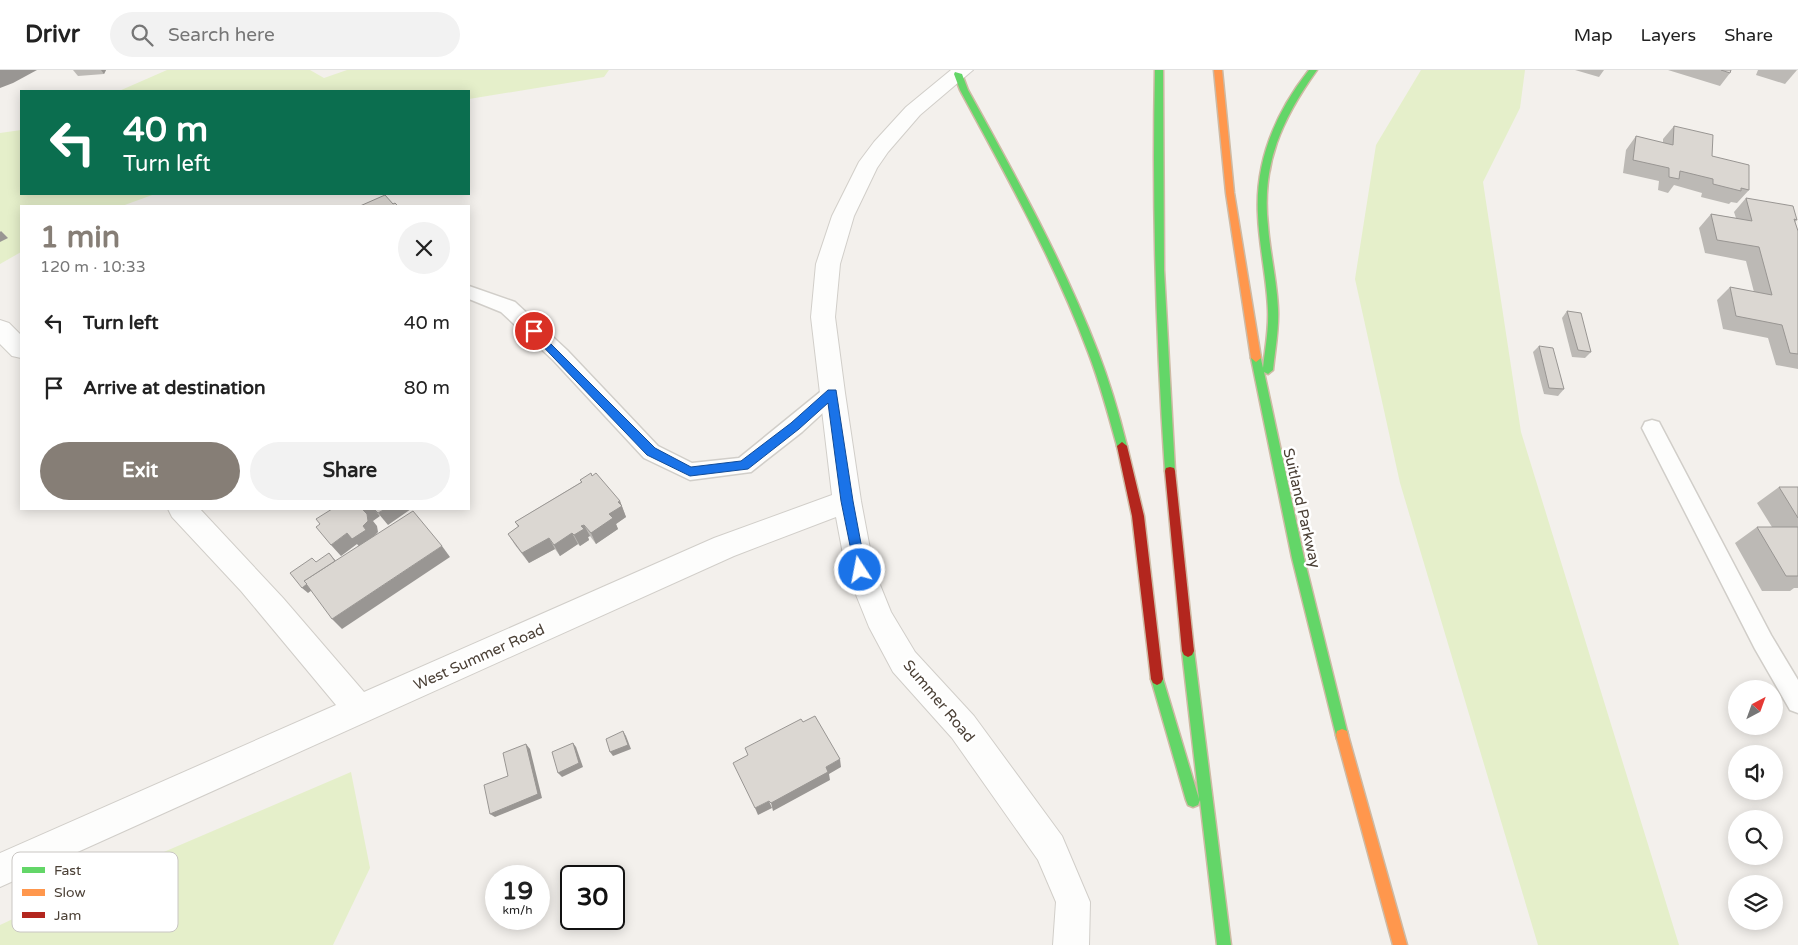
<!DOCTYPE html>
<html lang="en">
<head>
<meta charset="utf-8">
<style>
	body { margin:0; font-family:"Varela Round",sans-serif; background:#f2f2f2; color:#222; height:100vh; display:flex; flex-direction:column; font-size:19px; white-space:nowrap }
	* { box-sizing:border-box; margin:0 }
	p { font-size:16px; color:#767676 }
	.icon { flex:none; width:28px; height:28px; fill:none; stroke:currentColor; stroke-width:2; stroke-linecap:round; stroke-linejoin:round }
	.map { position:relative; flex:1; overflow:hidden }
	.drawer { position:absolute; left:20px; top:135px; width:450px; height:305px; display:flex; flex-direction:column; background:#fff; border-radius:0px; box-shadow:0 2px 12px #0003 }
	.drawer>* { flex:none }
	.guide { position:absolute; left:20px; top:20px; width:450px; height:105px; border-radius:0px; box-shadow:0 2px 12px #0003; background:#0b6e4f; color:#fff; overflow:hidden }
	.needle { width:32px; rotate:41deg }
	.controls { position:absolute; left:1728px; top:610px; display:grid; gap:10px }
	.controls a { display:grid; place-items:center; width:55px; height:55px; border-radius:50%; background:#fff; box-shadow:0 2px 12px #0003; font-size:25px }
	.speed { position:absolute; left:485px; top:795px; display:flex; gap:10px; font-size:25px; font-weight:700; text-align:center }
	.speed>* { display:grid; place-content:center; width:65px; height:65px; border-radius:50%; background:#fff; box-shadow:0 2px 12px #0003; line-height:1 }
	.speed small { font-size:12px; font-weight:400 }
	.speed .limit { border:2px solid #111; border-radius:8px; background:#fff; color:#111 }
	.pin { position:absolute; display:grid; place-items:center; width:42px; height:42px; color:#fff; margin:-21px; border:2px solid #fff; border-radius:50%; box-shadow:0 1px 5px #0007 }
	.me { position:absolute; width:55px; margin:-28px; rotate:349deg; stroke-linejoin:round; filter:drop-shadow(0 0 4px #0008) }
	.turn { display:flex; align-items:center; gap:18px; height:105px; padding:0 20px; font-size:22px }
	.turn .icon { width:65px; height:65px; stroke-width:2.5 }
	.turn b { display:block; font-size:35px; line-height:42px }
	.round { display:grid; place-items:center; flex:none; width:52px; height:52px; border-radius:26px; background:#f2f2f2 }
	.overview { display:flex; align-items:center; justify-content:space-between; height:85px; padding:0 20px }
	h1 { font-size:30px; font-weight:700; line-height:38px; color:#867e76 }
	.button { display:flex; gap:10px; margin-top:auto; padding:10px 20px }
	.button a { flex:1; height:58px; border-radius:30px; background:#867e76; color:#fff; font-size:20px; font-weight:700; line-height:58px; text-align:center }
	.button a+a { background:#f2f2f2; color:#222 }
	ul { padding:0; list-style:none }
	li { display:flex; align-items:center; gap:15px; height:65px; padding:0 20px }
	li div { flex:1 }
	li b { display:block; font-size:19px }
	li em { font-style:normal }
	header { display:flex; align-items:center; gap:30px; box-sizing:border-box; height:70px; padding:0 25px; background:#fff; border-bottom:1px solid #e0e0e0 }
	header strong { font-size:24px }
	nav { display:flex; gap:28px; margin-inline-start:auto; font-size:18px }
	.search { width:350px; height:45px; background:#f2f2f2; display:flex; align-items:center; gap:12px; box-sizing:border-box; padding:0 18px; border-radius:28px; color:#767676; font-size:19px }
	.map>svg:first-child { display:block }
	.green { fill:#e5efca }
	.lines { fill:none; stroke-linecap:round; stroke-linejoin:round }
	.lane-casing { stroke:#d1cec9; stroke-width:3 }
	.street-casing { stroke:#d1cec9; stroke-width:2 }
	.fast-casing { stroke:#cebaa4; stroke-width:3 }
	.slow-casing { stroke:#cebaa4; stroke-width:3 }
	.jam-casing { stroke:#cebaa4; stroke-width:3 }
	.lane { fill:#fdfdfc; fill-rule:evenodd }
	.street { fill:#fdfdfc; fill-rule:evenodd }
	.fast { fill:#63d668; fill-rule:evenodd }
	.slow { fill:#ff974d; fill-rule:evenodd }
	.jam { fill:#b3261e; fill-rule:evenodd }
	.wall { fill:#bcb9b5 }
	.shaded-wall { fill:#999693 }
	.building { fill:#dbd7d2; stroke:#999693 }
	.route { fill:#1a73e8; stroke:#114b97 }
	.labels { text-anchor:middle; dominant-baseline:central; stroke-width:5; stroke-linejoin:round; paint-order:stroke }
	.street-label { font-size:15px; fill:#4b4036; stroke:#fff }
	.key { fill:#fff; stroke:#c9c6c3; stroke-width:1 }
	.key-label { font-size:14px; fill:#4b4036 }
</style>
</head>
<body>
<header>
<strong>Drivr</strong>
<div class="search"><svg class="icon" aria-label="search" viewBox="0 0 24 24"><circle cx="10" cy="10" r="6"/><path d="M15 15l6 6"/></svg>Search here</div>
<nav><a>Map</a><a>Layers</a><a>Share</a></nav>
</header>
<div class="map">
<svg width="1798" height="875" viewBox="0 0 1798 875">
	<rect width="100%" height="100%" fill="#f3f0ec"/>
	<g class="green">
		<polygon points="167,0 310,0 324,8 347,0 609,0 604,7 469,29 469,21 119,21"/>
		<polygon points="1421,0 1525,0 1520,38 1483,112 1521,362 1679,875 1538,875 1400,413 1355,209 1376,75"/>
		<polygon points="21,60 21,124 155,124 122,136 21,136 21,182 0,194 0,63"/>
		<polygon points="351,702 370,798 333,875 0,875 0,855 75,820"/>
	</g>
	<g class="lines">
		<defs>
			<g id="lane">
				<polygon points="469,216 515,232 567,280 658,376 692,393 739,388 825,318 832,315 839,318 842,323 839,328 802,362 751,402 690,410 644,388 553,290 501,242 469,229"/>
				<polygon points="1652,350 1659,352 1771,565 1798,610 1798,643 1790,640 1755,579 1642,358 1645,352"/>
			</g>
			<g id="street">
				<polygon points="951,0 973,0 920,45 888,82 877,98 854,146 840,194 835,247 845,323 861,431 874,500 891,542 915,582 974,646 1062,766 1090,832 1089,875 1053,875 1056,832 1038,790 952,668 893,602 869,557 846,500 836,447 734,486 0,817 0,783 336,635 241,521 172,447 168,439 200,439 283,528 364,622 714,468 832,425 811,247 816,194 832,146 859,92 874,72 906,37"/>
				<polygon points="0,250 9,253 21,265 21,288 12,286 0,274"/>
			</g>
			<g id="fast">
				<path d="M1155,0h8l1,200 11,201 -1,3h-8l-1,-3c-9,-134 -13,-267 -10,-401z"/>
				<path d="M1309,0h8c-35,49 -56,94 -49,156 2,28 9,55 10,83 1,21 -3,41 -5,61l-5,4 -4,-2 40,186 44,177 -1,4 -5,2 -5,-2 -1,-4 -44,-177 -41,-200 5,-4 4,1 3,13c2,-19 6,-38 5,-58 -1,-32 -9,-63 -10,-95 -3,-55 18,-103 51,-145z"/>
				<path d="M955,2l7,2 6,16c47,85 95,171 130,262 12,31 21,62 29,94l-1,3h-8l-1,-3c-9,-32 -17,-63 -29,-94 -34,-91 -82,-177 -128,-262l-6,-16z"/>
				<polygon points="1188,575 1192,577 1194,581 1231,875 1217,875 1200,730 1198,735 1193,737 1188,735 1186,730 1151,609 1153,605 1157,603 1161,605 1163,609 1199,729 1182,581 1184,577"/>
			</g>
			<g id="slow">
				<polygon points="1214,0 1222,0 1234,123 1261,288 1256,292 1251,288 1226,123"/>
				<polygon points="1342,659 1347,661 1348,665 1407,875 1393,875 1336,665 1337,661"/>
			</g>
			<g id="jam">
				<polygon points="1122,372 1127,376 1144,446 1163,609 1161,613 1157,615 1153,613 1151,609 1132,446 1117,376"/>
				<polygon points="1170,397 1174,398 1175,401 1194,581 1192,585 1188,587 1184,585 1182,581 1165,401 1166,398"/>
			</g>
		</defs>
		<use href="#lane" class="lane-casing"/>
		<use href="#street" class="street-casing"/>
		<use href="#fast" class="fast-casing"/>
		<use href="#slow" class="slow-casing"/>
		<use href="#jam" class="jam-casing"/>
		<use href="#lane" class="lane"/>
		<use href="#street" class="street"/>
		<use href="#fast" class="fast"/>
		<use href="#slow" class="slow"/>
		<use href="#jam" class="jam"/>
	</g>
	<g class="wall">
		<polygon points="73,0 106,0 104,4 78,6"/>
		<polygon points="1575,0 1604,0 1599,7"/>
		<polygon points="1668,0 1731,0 1730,3 1720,16"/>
		<polygon points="1758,0 1797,0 1785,14 1756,5"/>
		<polygon points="1674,56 1712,86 1749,120 1737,133 1731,132 1729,134 1701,127 1702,123 1674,115 1668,123 1658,120 1659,111 1623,103 1626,80 1636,66 1663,73 1663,69"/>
		<polygon points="1746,128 1797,150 1795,152 1798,161 1798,299 1776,295 1768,268 1723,259 1717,230 1730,217 1754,222 1746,191 1705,183 1699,158 1711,144 1736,148 1734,142"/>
		<polygon points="1567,241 1591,282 1585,288 1572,287 1562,248"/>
		<polygon points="1539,276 1564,319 1558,326 1544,324 1533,282"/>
		<polygon points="592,406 620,431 626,447 616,454 618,459 596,474 590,466 588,467 589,470 580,476 578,474 560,486 555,479 529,493 515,475 508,464 518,457 515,452 581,412 580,410"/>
		<polygon points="1779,417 1798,417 1798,518 1794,518 1790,521 1762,521 1735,473 1757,457 1772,457 1757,433"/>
	</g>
	<g class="shaded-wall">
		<polygon points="0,0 37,0 13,13 0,18"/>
		<polygon points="101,0 106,0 104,4"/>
		<polygon points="1,161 8,168 0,172 0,162"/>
		<polygon points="620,431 626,447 616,454 618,459 596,474 591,463 609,444"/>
		<polygon points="365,439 374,439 380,446 373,451 377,456 378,462 362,480 357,474 341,486 331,475 347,463 363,456 363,440"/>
		<polygon points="385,439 411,439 388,455 378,443"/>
		<polygon points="584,455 590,466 588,467 589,470 580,476 574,465 581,456"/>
		<polygon points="572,463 578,474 560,486 554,475"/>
		<polygon points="549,468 555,479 529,493 522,483"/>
		<polygon points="442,476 450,487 342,559 332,549"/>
		<polygon points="329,483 342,498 308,523 302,518"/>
		<polygon points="623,661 626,666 631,679 613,686 610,682"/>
		<polygon points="573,673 576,677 583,697 562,707 558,703"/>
		<polygon points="526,674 530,679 542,728 495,747 490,744"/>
		<polygon points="840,689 841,697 829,704 830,710 773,741 771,733 826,697"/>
		<polygon points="769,731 772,738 758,745 755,738"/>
	</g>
	<g class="building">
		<polygon points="1721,0 1731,0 1730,3"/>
		<polygon points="1674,56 1713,65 1712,86 1749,95 1749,120 1741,118 1741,121 1713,114 1713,109 1680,101 1679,109 1669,107 1669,98 1633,90 1636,66 1673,75"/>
		<polygon points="385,125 393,134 395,133 398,136 360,136"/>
		<polygon points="1746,128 1793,136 1797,150 1794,149 1798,161 1798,284 1790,283 1782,255 1736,246 1730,217 1772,225 1759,177 1717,170 1711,144 1752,151"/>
		<polygon points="1567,241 1581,243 1591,282 1578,280"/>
		<polygon points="1539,276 1553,278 1564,319 1549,318"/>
		<polygon points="591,403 592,406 596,403 620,431 618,432 622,436 609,444 613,448 591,463 584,455 581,456 584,459 574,465 572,463 554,475 549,468 522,483 508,464 519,456 515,452 582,412 580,410"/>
		<polygon points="1779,417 1798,417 1798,448"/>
		<polygon points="332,439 365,439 363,440 367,444 368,451 363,456 366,460 352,469 347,463 331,475 316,457 320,454 316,449"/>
		<polygon points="374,439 385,439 378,443"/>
		<polygon points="413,441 442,476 332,549 304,511"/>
		<polygon points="1757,457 1798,457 1798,506 1786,506"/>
		<polygon points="329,483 335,491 304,511 307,514 302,518 290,503 312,488 316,492"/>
		<polygon points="815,646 840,689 826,697 828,702 771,733 769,731 755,738 733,693 748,685 745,678 801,649 803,652"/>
		<polygon points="623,661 628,675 610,682 606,669"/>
		<polygon points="573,673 579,693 558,703 552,682"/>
		<polygon points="526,674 538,724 490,744 484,715 508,706 503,683"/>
	</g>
	<polygon class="route" points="534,257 655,378 691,397 741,391 791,353 828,320 836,320 853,431 866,500 865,504 856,504 855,500 841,431 828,333 799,359 748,399 690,406 647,385 530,263 530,258"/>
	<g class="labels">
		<g class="street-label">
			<text transform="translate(1302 438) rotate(77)">Suitland Parkway</text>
			<text transform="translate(479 587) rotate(-24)">West Summer Road</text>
			<text transform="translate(939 631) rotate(50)">Summer Road</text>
		</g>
	</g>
	<rect x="12" y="782" width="166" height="80" rx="8" class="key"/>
	<rect x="22" y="797" width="23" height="6" fill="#63d668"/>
	<rect x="22" y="819" width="23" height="7" fill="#ff974d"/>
	<rect x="22" y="842" width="23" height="6" fill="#b3261e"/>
	<g class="key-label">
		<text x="54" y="805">Fast</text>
		<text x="54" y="827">Slow</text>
		<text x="54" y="850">Jam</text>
	</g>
</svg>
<div class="controls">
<a><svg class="needle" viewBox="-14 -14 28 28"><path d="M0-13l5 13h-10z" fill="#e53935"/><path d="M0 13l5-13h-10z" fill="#767676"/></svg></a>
<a><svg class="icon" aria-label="sound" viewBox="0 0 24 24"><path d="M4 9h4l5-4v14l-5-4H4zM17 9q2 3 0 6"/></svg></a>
<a><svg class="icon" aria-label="search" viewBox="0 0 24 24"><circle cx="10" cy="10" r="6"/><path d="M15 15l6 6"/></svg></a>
<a><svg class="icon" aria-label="layers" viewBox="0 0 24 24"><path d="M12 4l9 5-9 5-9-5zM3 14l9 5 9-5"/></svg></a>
</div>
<div class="speed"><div>19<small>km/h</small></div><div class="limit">30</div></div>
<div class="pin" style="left:534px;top:261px;background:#d93025"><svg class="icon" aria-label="arrive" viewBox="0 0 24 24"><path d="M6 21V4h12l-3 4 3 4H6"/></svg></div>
<svg class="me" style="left:860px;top:500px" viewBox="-20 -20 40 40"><circle r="17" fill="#1a73e8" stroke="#fff" stroke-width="3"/><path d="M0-11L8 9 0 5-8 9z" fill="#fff"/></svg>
<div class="guide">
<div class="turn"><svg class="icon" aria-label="left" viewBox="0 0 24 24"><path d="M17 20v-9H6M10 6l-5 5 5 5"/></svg><div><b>40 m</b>Turn left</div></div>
</div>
<section class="drawer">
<div class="overview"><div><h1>1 min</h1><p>120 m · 10:33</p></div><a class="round"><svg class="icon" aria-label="close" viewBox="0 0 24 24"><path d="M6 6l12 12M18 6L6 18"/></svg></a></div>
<ul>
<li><svg class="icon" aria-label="left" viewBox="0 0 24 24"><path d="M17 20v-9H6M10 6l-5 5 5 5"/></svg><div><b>Turn left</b></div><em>40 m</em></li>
<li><svg class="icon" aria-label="arrive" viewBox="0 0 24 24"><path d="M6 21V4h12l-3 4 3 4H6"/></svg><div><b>Arrive at destination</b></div><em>80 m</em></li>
</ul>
<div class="button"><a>Exit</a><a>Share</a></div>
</section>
</div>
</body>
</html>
